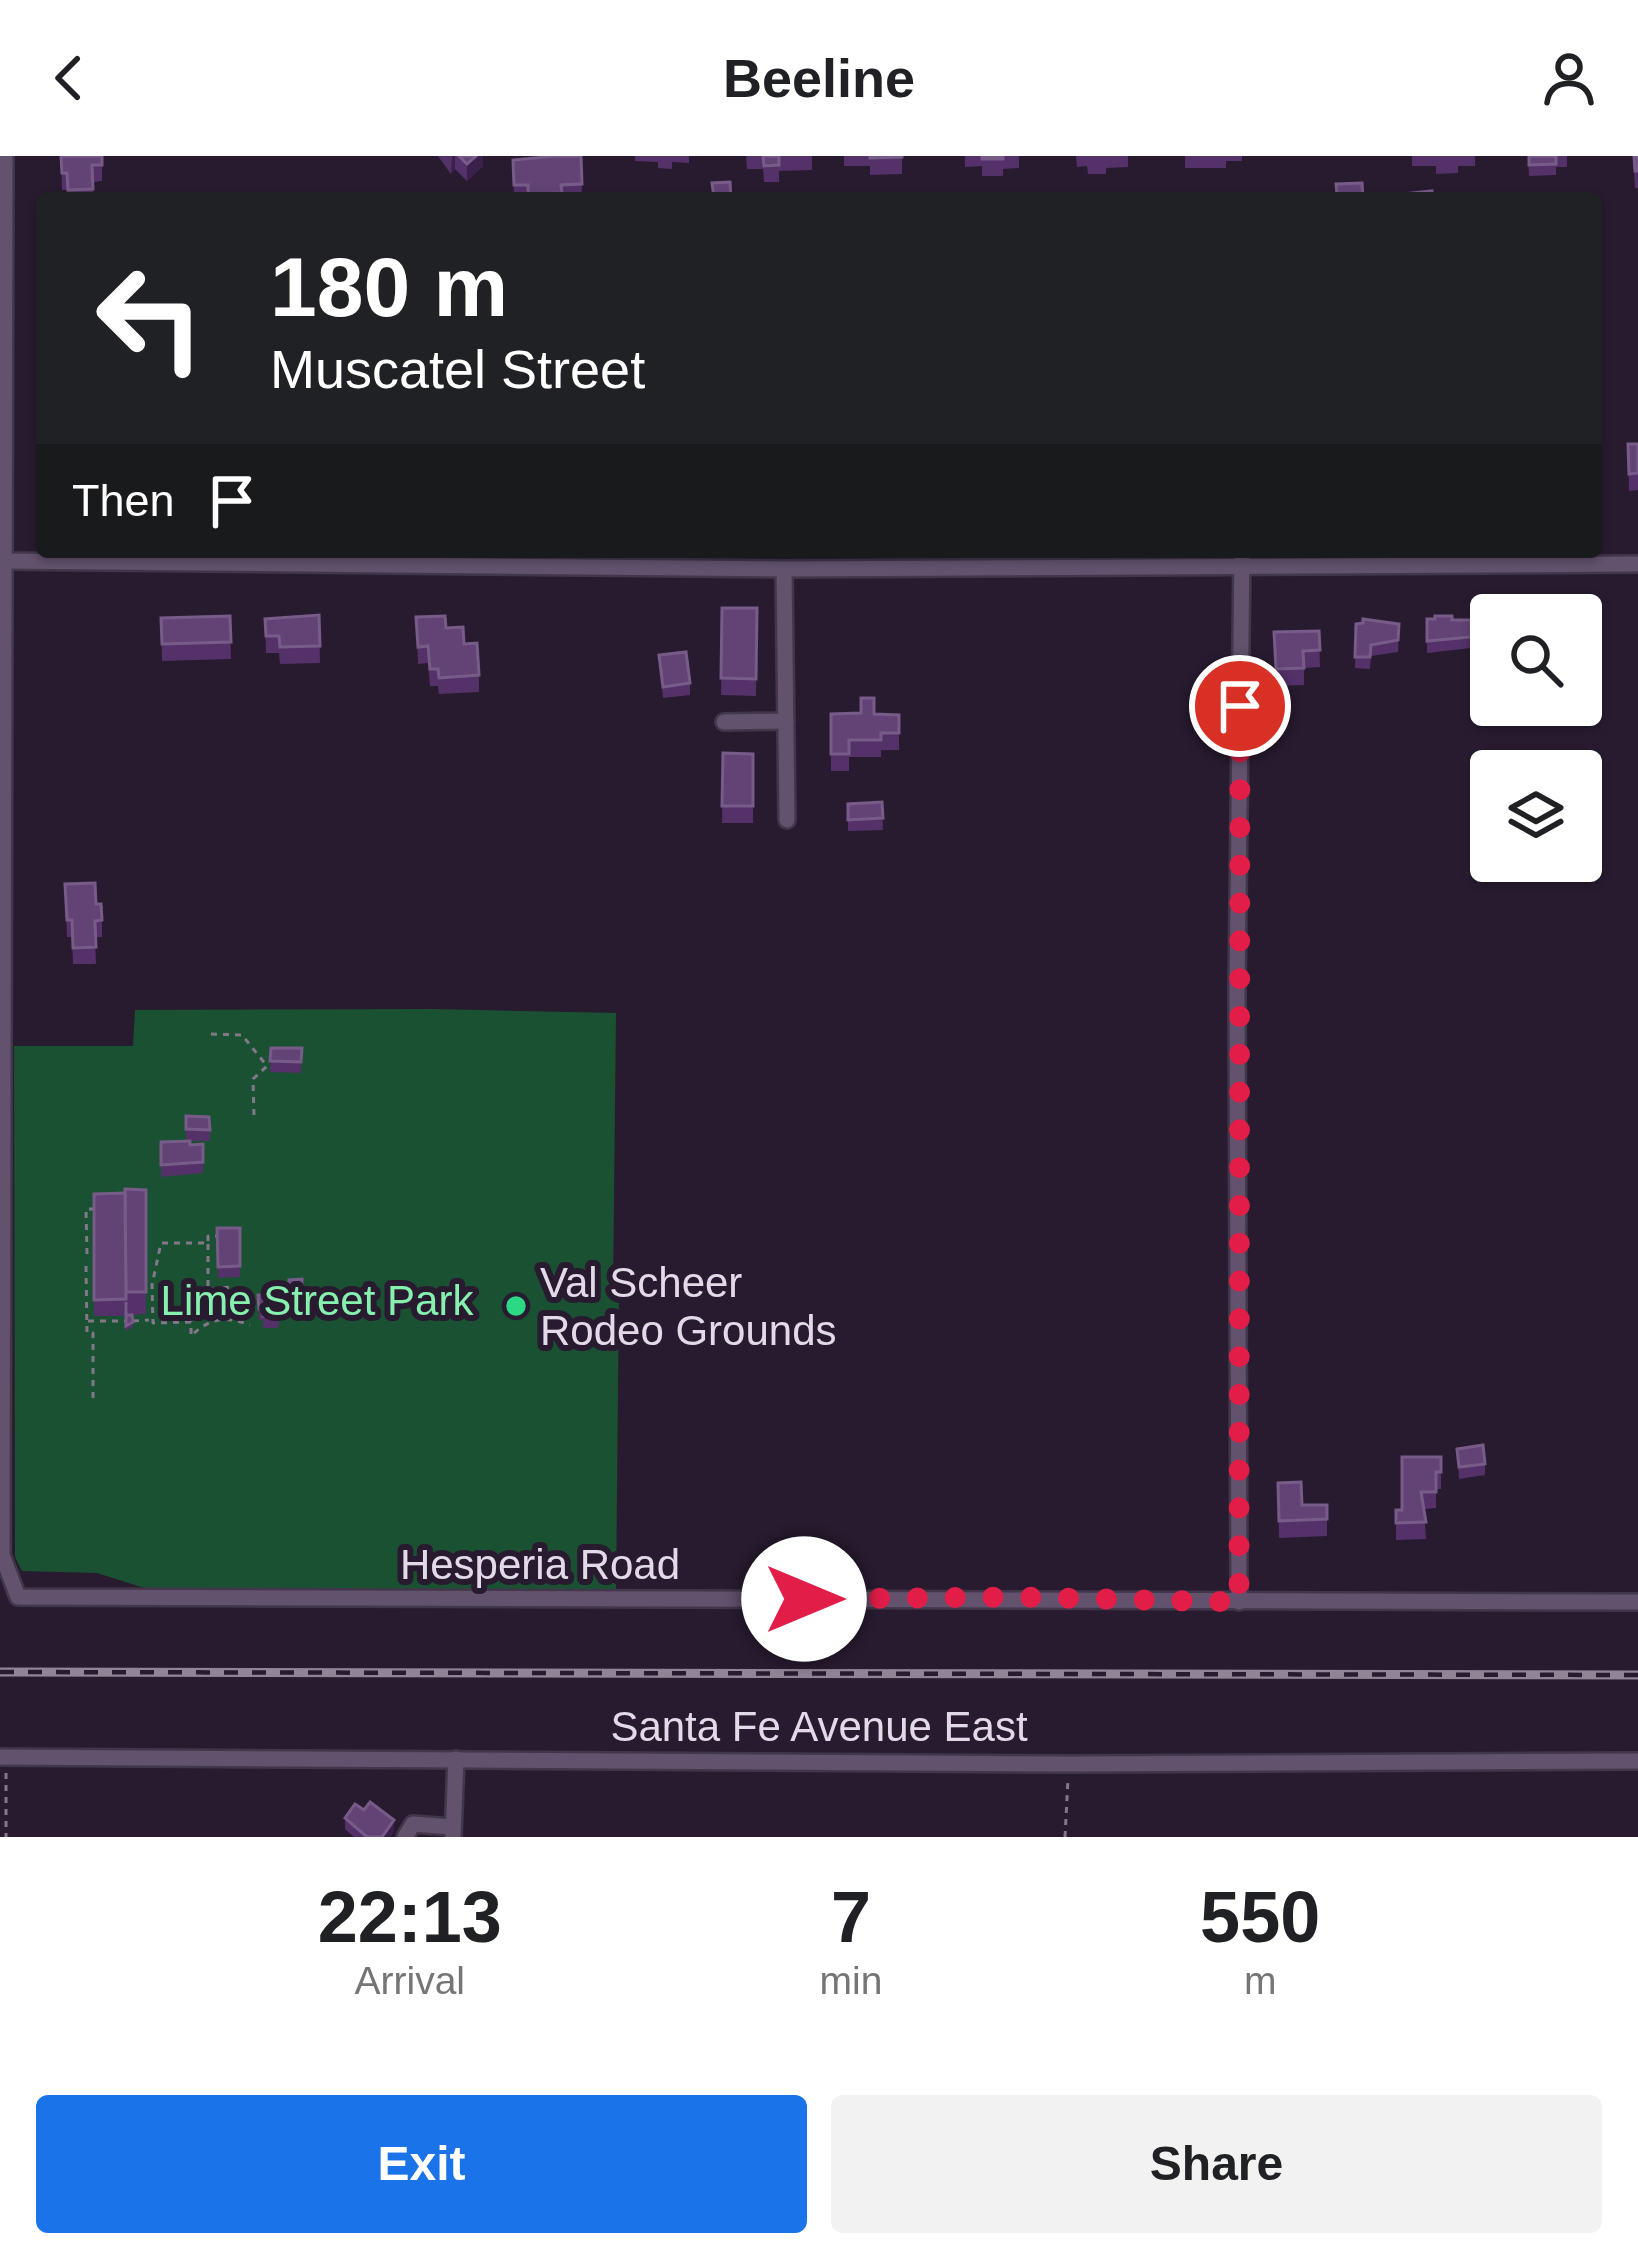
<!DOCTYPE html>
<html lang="en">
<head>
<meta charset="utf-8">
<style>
	body { margin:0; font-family:Helvetica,sans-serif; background:#f2f2f2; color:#202124; height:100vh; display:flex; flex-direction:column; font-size:45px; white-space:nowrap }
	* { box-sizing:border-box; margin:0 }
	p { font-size:39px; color:#757577 }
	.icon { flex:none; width:66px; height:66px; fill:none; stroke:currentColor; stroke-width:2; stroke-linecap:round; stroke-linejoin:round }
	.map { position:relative; height:1681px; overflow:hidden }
	.sheet { display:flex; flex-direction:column; background:#fff; flex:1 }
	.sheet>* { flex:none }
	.banner { position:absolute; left:36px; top:36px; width:1566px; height:366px; border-radius:12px; box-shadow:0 3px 9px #0004; background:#202124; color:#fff; overflow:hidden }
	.controls { position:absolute; left:1470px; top:438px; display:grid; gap:24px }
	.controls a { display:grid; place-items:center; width:132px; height:132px; border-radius:12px; background:#fff; box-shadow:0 3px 9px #0004; font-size:60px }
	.pin { position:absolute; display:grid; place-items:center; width:102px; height:102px; color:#fff; margin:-51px; border:6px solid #fff; border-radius:50%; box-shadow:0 3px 12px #0007 }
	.me { position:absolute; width:132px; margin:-66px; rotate:90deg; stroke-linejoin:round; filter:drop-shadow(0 0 9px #0008) }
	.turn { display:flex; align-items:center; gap:42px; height:252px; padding:0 36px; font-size:54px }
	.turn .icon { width:156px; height:156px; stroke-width:2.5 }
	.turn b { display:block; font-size:84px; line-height:102px }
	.then { display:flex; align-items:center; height:114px; padding:0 36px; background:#0003; gap:24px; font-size:45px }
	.eta { display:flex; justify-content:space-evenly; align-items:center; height:204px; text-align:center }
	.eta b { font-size:72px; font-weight:700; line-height:84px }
	.button { display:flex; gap:24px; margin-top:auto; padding:24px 36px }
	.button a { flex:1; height:138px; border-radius:12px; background:#1a73e8; color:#fff; font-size:48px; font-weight:700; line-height:138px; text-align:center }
	.button a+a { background:#f2f2f2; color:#202124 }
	header { display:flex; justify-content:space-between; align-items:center; height:156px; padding:0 36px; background:#fff; font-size:54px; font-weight:700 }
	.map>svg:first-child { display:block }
	.green { fill:#1a5132 }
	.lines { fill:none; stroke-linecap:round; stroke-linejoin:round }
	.minor-casing { stroke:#42364a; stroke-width:20 }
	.path { stroke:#83788a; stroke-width:3; stroke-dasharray:6 6; stroke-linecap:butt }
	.minor { stroke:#62526d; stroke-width:15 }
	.rail-casing { stroke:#908597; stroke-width:9 }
	.rail { stroke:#281b30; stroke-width:4.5; stroke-dasharray:14; stroke-linecap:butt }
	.wall { fill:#543169 }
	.shaded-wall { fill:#3c204c }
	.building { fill:#634376; stroke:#775b88; stroke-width:3 }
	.route { stroke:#e11d48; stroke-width:21; stroke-dasharray:0 37.8 }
	.poi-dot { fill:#2cd884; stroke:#281b30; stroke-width:4.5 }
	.labels { text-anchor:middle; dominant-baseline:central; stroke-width:12; stroke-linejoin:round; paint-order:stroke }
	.poi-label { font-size:42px; fill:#e3dae9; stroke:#281b30; text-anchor:start }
	.park-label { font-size:42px; fill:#86f0af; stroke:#281b30 }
	.street-label { font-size:42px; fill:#e3dae9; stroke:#281b30 }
</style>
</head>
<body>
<header><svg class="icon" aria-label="back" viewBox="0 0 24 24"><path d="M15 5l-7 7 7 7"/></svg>Beeline<svg class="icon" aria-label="person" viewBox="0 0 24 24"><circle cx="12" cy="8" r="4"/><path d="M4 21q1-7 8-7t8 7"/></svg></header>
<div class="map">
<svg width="1638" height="1681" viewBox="0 0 1638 1681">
	<rect width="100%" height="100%" fill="#281b30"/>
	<polygon class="green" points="433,853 616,857 613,1133 619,1134 616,1436 154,1435 97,1417 22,1415 15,1401 14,890 133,890 135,854"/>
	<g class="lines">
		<defs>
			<g id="minor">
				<polyline points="5,0 2,1399 18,1441 1638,1446"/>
				<polyline points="0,405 784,413 1638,408"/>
				<polyline points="784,413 787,664"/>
				<polyline points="724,566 786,565"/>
				<polyline points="1239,1446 1237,833 1242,396"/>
				<polyline points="0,1601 1069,1608 1638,1605"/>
				<polyline points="405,1681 413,1668 452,1671"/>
				<polyline points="453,1681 456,1603"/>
			</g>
		</defs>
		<use href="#minor" class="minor-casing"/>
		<g class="path">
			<polyline points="211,878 242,879 267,910 253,923 254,961"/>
			<path d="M221,1080h-13v7h-47l-9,42 1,38 38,-1v14c20,-19 34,-20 59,-11"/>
			<polyline points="208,1088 208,1133 233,1131"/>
			<polyline points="87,1098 86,1053 94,1053"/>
			<polyline points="86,1110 87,1177 93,1177 93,1246"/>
			<polyline points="88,1165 126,1165"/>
			<polyline points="133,1165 149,1164"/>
			<polyline points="6,1617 6,1681"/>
			<polyline points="1065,1681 1068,1623"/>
		</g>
		<use href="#minor" class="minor"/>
		<defs>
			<polyline id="rail" points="0,1516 1638,1519"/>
		</defs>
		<use href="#rail" class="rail-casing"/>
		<use href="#rail" class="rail"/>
	</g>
	<g class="wall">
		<polygon points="61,0 102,0 102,25 93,26 93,42 67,42 67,34 62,34"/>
		<polygon points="438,0 483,0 483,10 467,25 455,13 451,18"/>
		<polygon points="581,0 582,42 514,42 513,4"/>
		<polygon points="635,0 689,0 689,7 672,6 672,13 658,12 658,6 635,5"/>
		<polygon points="746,0 812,0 812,14 779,15 779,26 764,26 763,13 747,13"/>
		<polygon points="844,0 902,0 902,18 870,19 870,10 844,10"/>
		<polygon points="965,0 1019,0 1019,12 1003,13 1003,20 982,20 982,10 965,11"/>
		<polygon points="1076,0 1128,0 1128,11 1106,12 1106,18 1088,18 1087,10 1077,11"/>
		<polygon points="1185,0 1242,0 1242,5 1226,5 1226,12 1185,12"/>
		<polygon points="1412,0 1475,0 1475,10 1458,10 1458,17 1436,18 1436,10 1412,10"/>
		<polygon points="1528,0 1567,0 1567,11 1556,11 1556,19 1529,20"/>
		<polygon points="1633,0 1638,0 1638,32 1635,32"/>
		<polygon points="1628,288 1638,288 1638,334 1629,335"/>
		<polygon points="722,452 757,452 756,540 721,539"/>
		<polygon points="319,459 320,507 280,508 279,497 266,497 265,463"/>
		<polygon points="230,460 231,503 162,505 161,462"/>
		<polygon points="416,461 446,472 464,488 479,519 479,536 439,538 438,530 430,530 428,507 418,508"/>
		<polygon points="1427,463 1471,464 1471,492 1427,497"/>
		<polygon points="1356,468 1399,468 1398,496 1371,500 1370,513 1355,512"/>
		<polygon points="1319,475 1320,511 1304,512 1304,529 1276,530 1274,476"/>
		<polygon points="659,499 690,527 690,539 663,542"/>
		<polygon points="831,558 899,559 899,594 881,594 881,601 849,601 849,615 831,615"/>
		<polygon points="723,597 753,598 753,667 722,667"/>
		<polygon points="882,646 883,674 848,675 848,648"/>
		<polygon points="65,728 96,748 102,764 102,781 95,781 96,808 73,808 72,781 67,781"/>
		<polygon points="271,892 302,892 301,917 270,916"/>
		<polygon points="186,960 209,961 210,985 190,985 190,989 203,988 203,1017 161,1021 161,986 186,985"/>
		<polygon points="146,1034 146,1158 132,1159 133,1171 126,1175 126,1160 94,1160 94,1038 125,1037"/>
		<polygon points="217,1072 240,1072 240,1121 218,1122"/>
		<polygon points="302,1123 302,1137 289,1138 289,1124"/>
		<polygon points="258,1139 282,1150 278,1172 263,1172 263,1164 259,1164"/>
		<polygon points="1457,1293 1485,1308 1485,1319 1459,1323"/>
		<polygon points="1441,1301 1441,1333 1436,1333 1436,1352 1424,1353 1426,1383 1396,1384 1396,1354 1402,1354"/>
		<polygon points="1278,1327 1302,1349 1327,1349 1327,1380 1279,1382"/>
		<polygon points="345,1662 394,1675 390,1681 354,1681 345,1673"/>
	</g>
	<g class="shaded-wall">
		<polygon points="452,0 455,0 455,13 451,18"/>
		<polygon points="476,0 483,0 483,10 467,25 467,8"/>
		<polygon points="394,1664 394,1675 390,1681 382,1681"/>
	</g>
	<g class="building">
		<polygon points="61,0 102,0 102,9 92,9 93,33 68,34 67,17 62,17"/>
		<polygon points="459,0 476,0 467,8"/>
		<polygon points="555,0 581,0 582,28 561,29 562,37 528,38 528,29 514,29 513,4"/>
		<polygon points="763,0 779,0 779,9 764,10"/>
		<polygon points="870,0 902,0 902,1 870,2"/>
		<rect x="982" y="0" width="21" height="3"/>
		<polygon points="1529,0 1556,0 1556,8 1529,9"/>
		<polygon points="1634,0 1638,0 1638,15 1635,15"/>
		<polygon points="730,26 731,42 714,42 712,27"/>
		<polygon points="1362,27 1363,42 1319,42 1337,40 1336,28"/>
		<polygon points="1432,35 1433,42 1403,42 1402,38"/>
		<polygon points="1628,288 1638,288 1638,317 1629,318"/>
		<polygon points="722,452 757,452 756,523 721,522"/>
		<polygon points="319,459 320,490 280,491 279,480 266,480 265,463"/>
		<polygon points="230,460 231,486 162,488 161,462"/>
		<polygon points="445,460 446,472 463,471 464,488 477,487 479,519 439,522 438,513 430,513 428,490 418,491 416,461"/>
		<polygon points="1435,460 1452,460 1452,464 1471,464 1471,481 1427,485 1427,463 1435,463"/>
		<polygon points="1363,463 1399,468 1398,484 1371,489 1370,501 1355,501 1356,468 1363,467"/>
		<polygon points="1319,475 1320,494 1303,495 1304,512 1276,513 1274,476"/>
		<polygon points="686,496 690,527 663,531 659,499"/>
		<polygon points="861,542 874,542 874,558 899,559 899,577 881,577 881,584 849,584 849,598 831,598 831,558 861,557"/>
		<polygon points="723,597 753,598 753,650 722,650"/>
		<polygon points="882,646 883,662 848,664 848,648"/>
		<polygon points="95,727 96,748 101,748 102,764 95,765 96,791 73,792 72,764 67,764 65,728"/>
		<polygon points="271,892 302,892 301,906 270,905"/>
		<polygon points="186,960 209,961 210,974 186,973"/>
		<polygon points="190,985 190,989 203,988 203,1006 161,1009 161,986"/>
		<polygon points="125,1033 146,1034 146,1136 126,1136"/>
		<polygon points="125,1037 126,1143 94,1144 94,1038"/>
		<polygon points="217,1072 240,1072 240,1110 218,1111"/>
		<polygon points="302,1123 302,1132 289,1132 289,1124"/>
		<polygon points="258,1139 282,1139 278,1161 263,1160 263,1153 259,1153"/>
		<polygon points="126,1146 126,1159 132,1159 133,1166 126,1170"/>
		<polygon points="1483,1289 1485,1308 1459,1311 1457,1293"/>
		<polygon points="1402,1301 1441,1301 1441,1316 1436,1316 1436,1336 1421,1336 1426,1366 1396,1367 1396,1354 1402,1354"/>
		<polygon points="1301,1326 1302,1349 1327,1349 1327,1363 1279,1365 1278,1327"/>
		<polygon points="370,1646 394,1664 382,1681 367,1681 345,1662 355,1648 364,1654"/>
	</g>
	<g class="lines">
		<polyline class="route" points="804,1443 1015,1441 1239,1446 1240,550"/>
	</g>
	<circle class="poi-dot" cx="516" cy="1150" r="12"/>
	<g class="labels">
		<g class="poi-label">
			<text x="540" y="1126">Val Scheer<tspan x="540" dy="48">Rodeo Grounds</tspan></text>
		</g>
		<g class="park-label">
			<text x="317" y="1144">Lime Street Park</text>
		</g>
		<g class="street-label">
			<text x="540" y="1408">Hesperia Road</text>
			<text x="819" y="1570">Santa Fe Avenue East</text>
		</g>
	</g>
</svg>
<div class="controls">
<a><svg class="icon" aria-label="search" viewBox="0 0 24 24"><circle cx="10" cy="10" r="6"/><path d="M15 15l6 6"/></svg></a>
<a><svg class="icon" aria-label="layers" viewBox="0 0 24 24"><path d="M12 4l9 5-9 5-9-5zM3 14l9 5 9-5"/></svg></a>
</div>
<div class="pin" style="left:1240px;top:550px;background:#d93025"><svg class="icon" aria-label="arrive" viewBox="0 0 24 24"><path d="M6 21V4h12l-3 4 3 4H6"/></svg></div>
<svg class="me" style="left:804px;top:1443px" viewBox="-20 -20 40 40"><circle r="19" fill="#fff"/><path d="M0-13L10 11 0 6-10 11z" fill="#e11d48"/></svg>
<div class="banner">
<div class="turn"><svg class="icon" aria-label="left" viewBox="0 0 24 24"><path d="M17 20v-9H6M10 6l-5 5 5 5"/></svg><div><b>180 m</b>Muscatel Street</div></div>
<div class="then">Then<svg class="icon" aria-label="arrive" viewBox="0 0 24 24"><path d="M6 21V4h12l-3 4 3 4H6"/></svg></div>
</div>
</div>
<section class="sheet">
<div class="eta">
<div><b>22:13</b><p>Arrival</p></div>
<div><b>7</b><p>min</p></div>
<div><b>550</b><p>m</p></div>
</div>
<div class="button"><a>Exit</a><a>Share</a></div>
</section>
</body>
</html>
